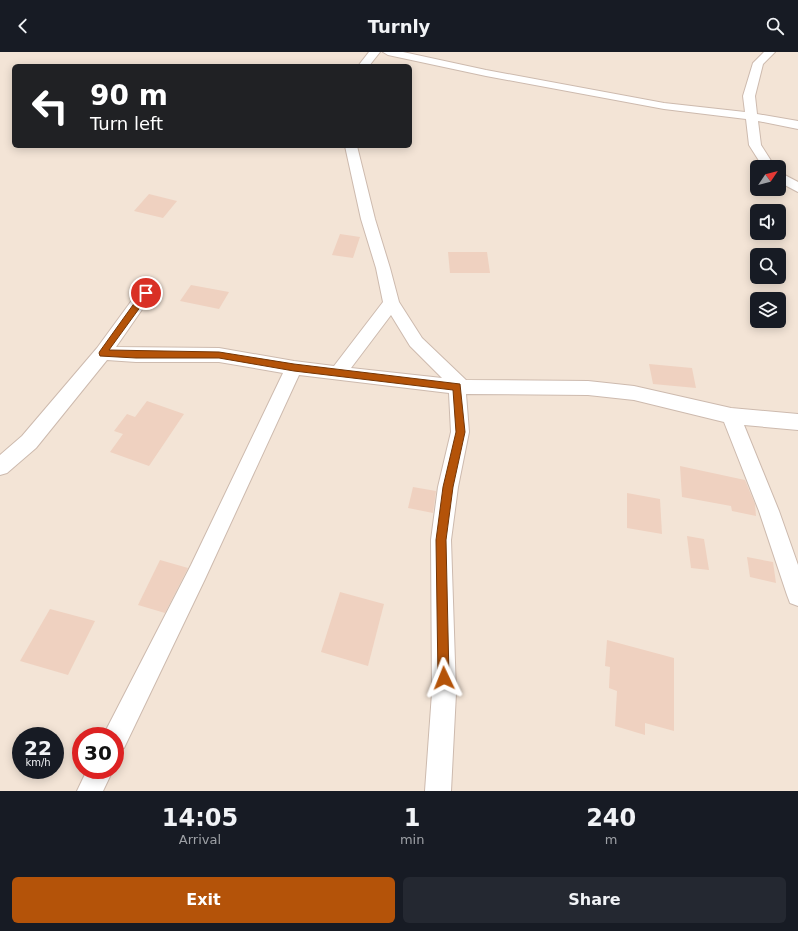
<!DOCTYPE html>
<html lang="en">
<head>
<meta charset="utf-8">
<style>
	body { margin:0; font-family:"DejaVu Sans",sans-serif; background:#242831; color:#f1f3f6; height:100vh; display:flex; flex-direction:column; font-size:15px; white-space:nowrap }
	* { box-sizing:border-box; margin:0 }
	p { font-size:13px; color:#9ea1a6 }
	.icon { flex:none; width:22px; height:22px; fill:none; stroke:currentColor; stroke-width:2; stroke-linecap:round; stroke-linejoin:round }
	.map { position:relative; height:739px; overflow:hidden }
	.panel { display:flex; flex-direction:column; background:#171b24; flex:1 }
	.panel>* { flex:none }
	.guide { position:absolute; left:12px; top:12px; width:400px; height:84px; border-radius:6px; box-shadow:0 2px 10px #0003; background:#202124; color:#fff; overflow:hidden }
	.needle { width:26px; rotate:55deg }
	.controls { position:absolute; left:750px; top:108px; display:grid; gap:8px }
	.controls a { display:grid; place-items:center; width:36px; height:36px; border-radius:6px; background:#171b24; box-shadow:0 2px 10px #0003; font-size:20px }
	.speed { position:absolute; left:12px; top:675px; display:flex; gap:8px; font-size:20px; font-weight:700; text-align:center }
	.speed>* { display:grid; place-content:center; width:52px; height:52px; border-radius:50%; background:#171b24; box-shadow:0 2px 10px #0003; line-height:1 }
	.speed small { font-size:10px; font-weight:400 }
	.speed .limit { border:6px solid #d22; background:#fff; color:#111 }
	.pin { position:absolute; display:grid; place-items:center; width:34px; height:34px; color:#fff; margin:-17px; border:2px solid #fff; border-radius:50%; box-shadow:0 1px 4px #0007 }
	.me { position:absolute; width:44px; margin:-22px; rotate:358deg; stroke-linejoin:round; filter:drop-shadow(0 0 3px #0008) }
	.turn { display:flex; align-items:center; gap:14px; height:84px; padding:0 12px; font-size:18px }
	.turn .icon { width:52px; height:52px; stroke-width:2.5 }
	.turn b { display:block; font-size:28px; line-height:34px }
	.eta { display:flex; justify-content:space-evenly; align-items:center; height:68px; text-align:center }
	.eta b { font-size:24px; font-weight:600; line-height:28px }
	.primary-button { display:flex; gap:8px; margin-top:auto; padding:8px 12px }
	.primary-button a { flex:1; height:46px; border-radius:6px; background:#b45309; color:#fff; font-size:16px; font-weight:600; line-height:46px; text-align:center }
	.primary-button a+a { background:#242831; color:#f1f3f6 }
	header { display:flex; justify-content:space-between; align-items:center; height:52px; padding:0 12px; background:#171b24; font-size:18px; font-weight:600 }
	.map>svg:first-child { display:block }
	.residential { fill:#f3e4d6; fill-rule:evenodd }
	.building { fill:#efd1c0 }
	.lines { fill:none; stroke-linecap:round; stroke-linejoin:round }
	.minor-casing { stroke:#cdbaae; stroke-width:2 }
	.minor { fill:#fff; fill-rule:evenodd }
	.route { fill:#b45309; stroke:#753606 }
</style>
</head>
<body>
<header><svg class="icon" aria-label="back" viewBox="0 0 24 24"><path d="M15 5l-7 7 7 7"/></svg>Turnly<svg class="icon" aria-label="search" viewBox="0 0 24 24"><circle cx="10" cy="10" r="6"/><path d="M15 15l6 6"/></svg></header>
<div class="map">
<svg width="798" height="739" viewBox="0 0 798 739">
	<rect width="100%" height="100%" fill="#fbf3e7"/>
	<path class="residential" d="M0,0h798v739h-798zM14,14h396v80h-396zM757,115h22v22h-22zM757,159h22v22h-22zM757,203h22v22h-22zM757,247h22v22h-22zM21,684h34v34h-34zM81,684h34v34h-34z"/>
	<g class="building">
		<polygon points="149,142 177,149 163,166 134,159"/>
		<polygon points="340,182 360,185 353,206 332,203"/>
		<polygon points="448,200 487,200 490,221 450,221"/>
		<polygon points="191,233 229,240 219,257 180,249"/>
		<polygon points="649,312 692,316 696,336 653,332"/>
		<polygon points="147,349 184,362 149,414 110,400 123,382 114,379 127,362 135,365"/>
		<polygon points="680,414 745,428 755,452 756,464 732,459 731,454 682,445"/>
		<polygon points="413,435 436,439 433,461 408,456"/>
		<polygon points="627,441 660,447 662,482 627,476"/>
		<polygon points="687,484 704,487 709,518 691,516"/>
		<polygon points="747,505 773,510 776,531 750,525"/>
		<polygon points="160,508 188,516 165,561 138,553"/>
		<polygon points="340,540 384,552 368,614 321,600"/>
		<polygon points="50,557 95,569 68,623 20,609"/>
		<polygon points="607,588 674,606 674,679 645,671 645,683 615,674 617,639 609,636 610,615 605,614"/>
	</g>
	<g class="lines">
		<defs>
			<g id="minor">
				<polygon points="369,0 380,0 369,14 358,14"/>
				<polygon points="383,0 403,0 486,18 664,51 745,60 743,44 753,11 764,0 775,0 763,12 755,44 757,62 798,69 798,77 758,69 761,93 775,115 763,115 749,93 746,67 664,57 486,24 388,3"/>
				<path d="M345,94h12l18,73 15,49 9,34 23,36 44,42 122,1 46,5 97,22 67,6v16l-54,-5 35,86 19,54v41l-8,-3 -3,-8 -28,-84 -35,-89 -90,-22 -46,-5 -122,-1 3,38 -11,55 -7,53 5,153 -5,98h-26l7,-98 -1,-153 7,-53 13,-55 -2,-39 -150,-18 -94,204 -81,169 -9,3v-15h-11l2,-6 85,-165 92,-192 -64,-11h-83l-29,-2 -71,88 -29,25 -7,2v-20l22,-19 75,-88 49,-67 5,-1 5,1 3,4 -43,62 103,1 75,13 40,5 49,-64 -7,-34 -15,-49zM391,263l19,31 32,32 -91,-10z"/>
				<polygon points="779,120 798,130 798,140 779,130"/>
				<polygon points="87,718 113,718 103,739 77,739"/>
			</g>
		</defs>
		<use href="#minor" class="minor-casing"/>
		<use href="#minor" class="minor"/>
	</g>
	<polygon class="route" points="146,238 150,241 149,243 109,298 219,300 294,312 460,332 465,380 453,435 446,488 449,626 448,630 444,632 439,630 438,626 436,488 443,435 456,380 453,338 294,319 219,306 136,306 100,304 99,301 100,299 143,239"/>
</svg>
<div class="controls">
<a><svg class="needle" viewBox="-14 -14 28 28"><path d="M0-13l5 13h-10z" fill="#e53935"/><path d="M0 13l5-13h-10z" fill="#9ea1a6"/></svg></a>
<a><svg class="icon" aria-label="sound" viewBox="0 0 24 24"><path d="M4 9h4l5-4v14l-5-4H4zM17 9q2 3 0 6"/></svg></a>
<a><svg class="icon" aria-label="search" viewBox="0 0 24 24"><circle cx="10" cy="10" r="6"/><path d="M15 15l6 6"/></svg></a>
<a><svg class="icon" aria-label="layers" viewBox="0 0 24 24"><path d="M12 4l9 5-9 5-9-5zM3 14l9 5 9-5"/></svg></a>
</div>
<div class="speed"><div>22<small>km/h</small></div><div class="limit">30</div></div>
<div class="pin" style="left:146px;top:241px;background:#d93025"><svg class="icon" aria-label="arrive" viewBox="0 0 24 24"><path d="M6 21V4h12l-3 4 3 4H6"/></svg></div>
<svg class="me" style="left:444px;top:626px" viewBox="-20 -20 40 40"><path d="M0-17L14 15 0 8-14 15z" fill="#b45309" stroke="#fff" stroke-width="4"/></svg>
<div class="guide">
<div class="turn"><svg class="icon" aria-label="left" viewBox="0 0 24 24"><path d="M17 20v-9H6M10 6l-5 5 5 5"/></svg><div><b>90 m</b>Turn left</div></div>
</div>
</div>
<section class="panel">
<div class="eta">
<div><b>14:05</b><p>Arrival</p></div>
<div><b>1</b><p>min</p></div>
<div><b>240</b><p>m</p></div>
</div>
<div class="primary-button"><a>Exit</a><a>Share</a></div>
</section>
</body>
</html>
